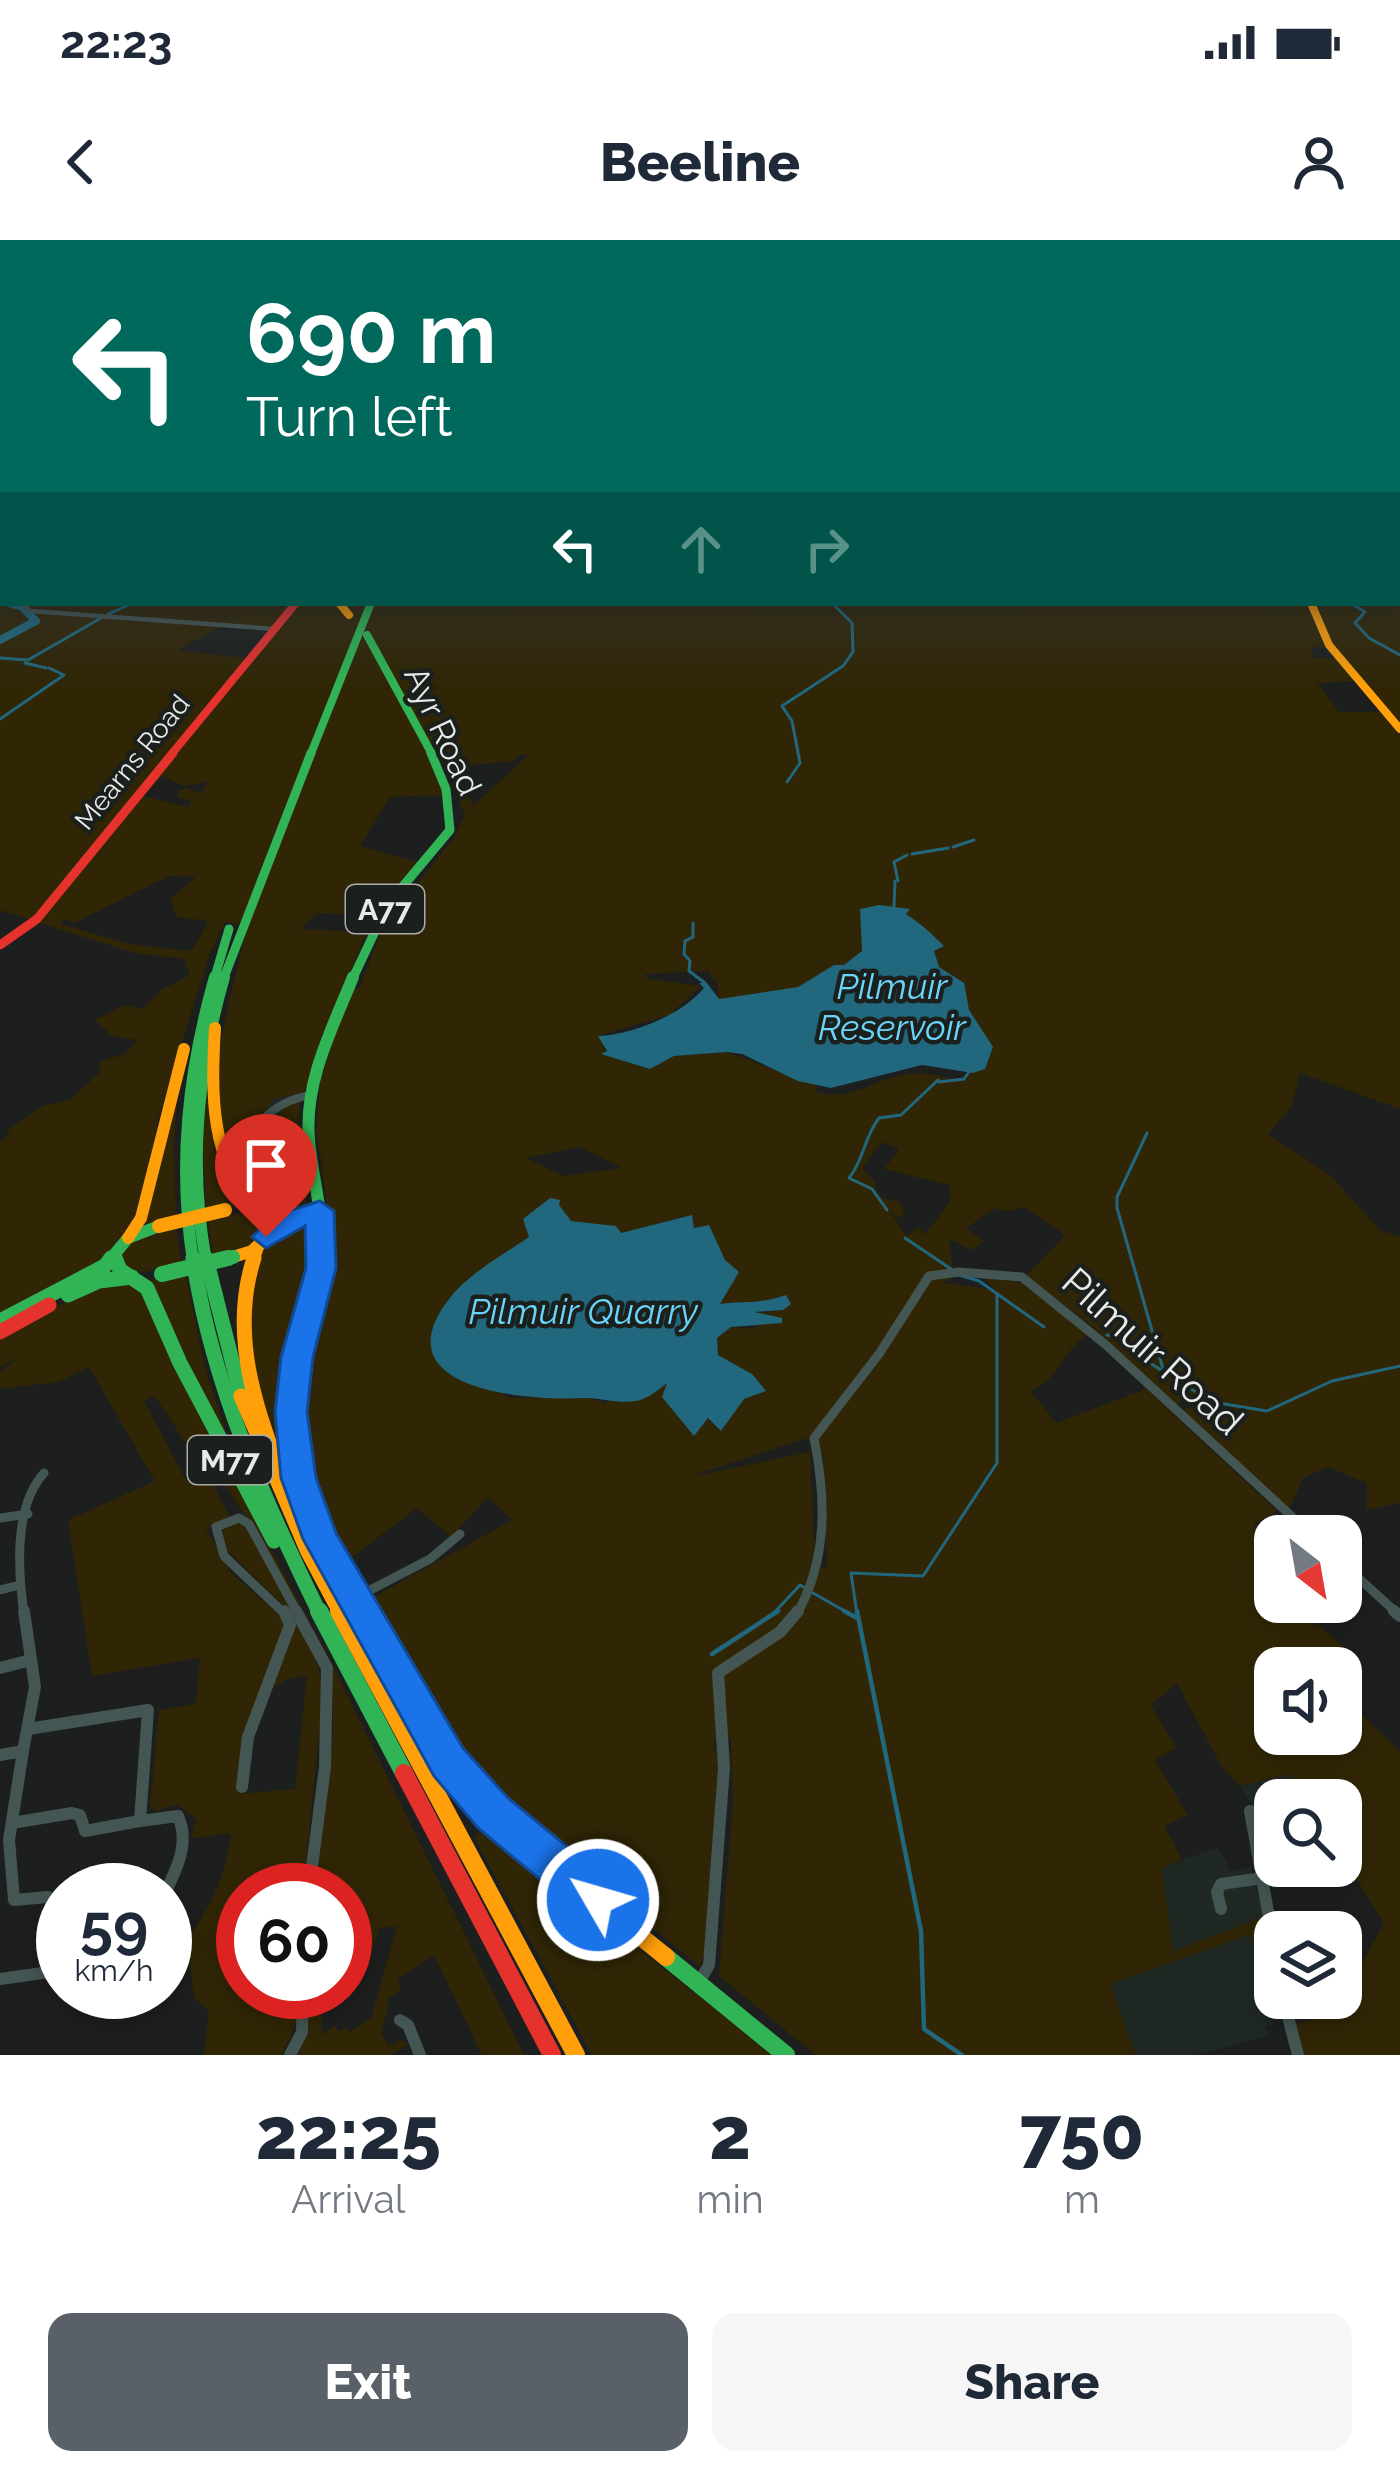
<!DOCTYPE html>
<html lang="en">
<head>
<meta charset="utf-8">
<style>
	body { margin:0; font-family:Raleway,sans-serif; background:#f6f6f7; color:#1f2937; height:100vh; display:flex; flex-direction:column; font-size:45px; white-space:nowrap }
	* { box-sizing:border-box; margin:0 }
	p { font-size:39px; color:#747a83 }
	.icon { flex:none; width:66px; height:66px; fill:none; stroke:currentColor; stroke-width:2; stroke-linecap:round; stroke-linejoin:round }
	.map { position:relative; height:1815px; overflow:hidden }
	.side { display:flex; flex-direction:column; background:#fff; flex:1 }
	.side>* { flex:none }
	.hud { position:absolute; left:0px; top:0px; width:1401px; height:366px; box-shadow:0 6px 18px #0003; background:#00695c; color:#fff; overflow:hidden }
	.needle { width:78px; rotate:149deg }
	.controls { position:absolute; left:1254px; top:1275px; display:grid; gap:24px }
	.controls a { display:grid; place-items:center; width:108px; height:108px; border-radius:24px; background:#fff; box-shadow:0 6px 18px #0003; font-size:60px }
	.speed { position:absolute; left:36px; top:1623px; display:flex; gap:24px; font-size:60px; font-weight:700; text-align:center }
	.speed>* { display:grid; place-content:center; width:156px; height:156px; border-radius:50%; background:#fff; box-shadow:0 6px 18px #0003; line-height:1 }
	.speed small { font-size:30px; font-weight:400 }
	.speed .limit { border:18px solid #d22; background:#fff; color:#111 }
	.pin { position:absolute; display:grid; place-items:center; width:102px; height:102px; color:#fff; margin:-123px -51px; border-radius:50% 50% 50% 0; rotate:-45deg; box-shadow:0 0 12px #0007 }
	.pin .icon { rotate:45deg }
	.me { position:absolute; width:132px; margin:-66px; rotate:308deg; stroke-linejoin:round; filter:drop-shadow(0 0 9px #0008) }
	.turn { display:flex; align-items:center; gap:42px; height:252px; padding:0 48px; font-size:54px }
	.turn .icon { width:156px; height:156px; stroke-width:2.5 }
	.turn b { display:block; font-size:84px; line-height:102px }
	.lanes { display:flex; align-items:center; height:114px; padding:0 48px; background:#0003; justify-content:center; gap:60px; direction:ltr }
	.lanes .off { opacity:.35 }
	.eta { display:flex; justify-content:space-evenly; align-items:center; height:204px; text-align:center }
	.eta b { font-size:72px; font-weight:800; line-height:84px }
	.button { display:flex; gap:24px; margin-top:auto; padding:24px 48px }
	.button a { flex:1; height:138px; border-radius:24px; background:#596067; color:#fff; font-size:48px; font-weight:800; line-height:138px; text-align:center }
	.button a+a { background:#f6f6f7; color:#1f2937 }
	.status { display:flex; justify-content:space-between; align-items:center; height:84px; padding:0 60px; background:#fff; direction:ltr }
	.status svg { height:33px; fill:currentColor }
	header { display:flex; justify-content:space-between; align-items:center; height:156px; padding:0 48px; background:#fff; font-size:54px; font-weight:800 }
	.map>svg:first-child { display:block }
	.built { fill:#1f2822 }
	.green { fill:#302606; fill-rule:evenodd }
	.water { fill:#21677d }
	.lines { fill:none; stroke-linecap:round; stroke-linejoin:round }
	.stream-far1 { stroke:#21677d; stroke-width:3 }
	.stream { stroke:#21677d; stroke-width:4.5 }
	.river { stroke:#21677d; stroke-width:8 }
	.street-far4 { stroke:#445654; stroke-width:3 }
	.street-far3 { stroke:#445654; stroke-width:4.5 }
	.street-far2 { stroke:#445654; stroke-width:8 }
	.street-far1 { stroke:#445654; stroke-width:9 }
	.street { stroke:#445654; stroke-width:12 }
	.fast-far4 { stroke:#30b455; stroke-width:8 }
	.fast-far3 { stroke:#30b455; stroke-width:9 }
	.fast-far2 { stroke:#30b455; stroke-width:12 }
	.fast-far1 { stroke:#30b455; stroke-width:15 }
	.fast { stroke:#30b455; stroke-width:18 }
	.slow-far3 { stroke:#ff9f0a; stroke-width:8 }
	.slow-far2 { stroke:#ff9f0a; stroke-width:12 }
	.slow-far1 { stroke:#ff9f0a; stroke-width:15 }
	.slow { stroke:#ff9f0a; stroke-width:18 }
	.jam-far3 { stroke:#e5322d; stroke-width:8 }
	.jam-far2 { stroke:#e5322d; stroke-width:9 }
	.jam-far1 { stroke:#e5322d; stroke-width:15 }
	.jam { stroke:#e5322d; stroke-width:18 }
	.fast-bridge-far1 { stroke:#30b455; stroke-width:14 }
	.fast-bridge { stroke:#30b455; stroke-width:16 }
	.slow-bridge { stroke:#ff9f0a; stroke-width:14 }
	.route { fill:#1a73e8; stroke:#114b97; stroke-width:3 }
	.labels { text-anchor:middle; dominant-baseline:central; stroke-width:9; stroke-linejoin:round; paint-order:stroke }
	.far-street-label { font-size:27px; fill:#e7eae8; stroke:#1b201d }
	.shield { fill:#1b201d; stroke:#aaadab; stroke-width:3 }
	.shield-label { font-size:30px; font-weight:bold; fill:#e7eae8 }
	.street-label { font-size:33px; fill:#e7eae8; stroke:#1b201d }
	.water-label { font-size:36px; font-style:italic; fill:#6ad5fa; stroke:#1b201d }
	.near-street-label { font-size:39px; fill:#e7eae8; stroke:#1b201d }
</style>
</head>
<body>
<div class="status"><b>22:23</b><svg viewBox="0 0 49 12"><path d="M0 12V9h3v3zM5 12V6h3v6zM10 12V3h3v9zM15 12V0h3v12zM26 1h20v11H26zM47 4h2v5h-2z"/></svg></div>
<header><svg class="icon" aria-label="back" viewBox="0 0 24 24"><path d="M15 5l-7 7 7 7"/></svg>Beeline<svg class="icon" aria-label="person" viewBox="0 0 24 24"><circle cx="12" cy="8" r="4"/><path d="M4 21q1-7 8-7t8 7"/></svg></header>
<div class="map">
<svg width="1400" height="1815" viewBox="0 0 1400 1815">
	<rect width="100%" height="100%" fill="#1c1f1d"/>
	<g class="built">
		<polygon points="301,852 292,907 291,954 271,956 269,952 254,950 245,939 239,910 245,898 273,859"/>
		<polygon points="1292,1533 1307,1560 1275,1560 1275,1599 1263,1603 1257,1574 1240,1546"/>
		<polygon points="1218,1607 1231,1631 1251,1626 1265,1676 1173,1712 1162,1628"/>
		<polygon points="1252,1693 1273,1785 1265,1786 1268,1796 1196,1815 1136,1815 1109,1744"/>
	</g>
	<g class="green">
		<path d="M0,194l3,169h287l-17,26 -51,-3 -44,24 67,8 -126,156 21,-19 48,12 3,-6 -13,-4 1,-6 7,-3 15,5 8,-11 -24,4 -23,-10 -14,16h-6l153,-189h1014l20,45 -17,-1v10l28,2 18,22 -41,2 22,29h46l15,24v373l-100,-36 -8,33 -24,28 62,41 50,55 20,7v266l-33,7v-27l-39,-16 -25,11 -14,32 -106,-100 26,-13 -2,-5 -31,12 -84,-78 -66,-50 39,-41 -41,-28 -17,5 -11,-4 -30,20 18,13 -12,9 -23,-11 5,37 -11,7 47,6 9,7 -14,-18 40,5 64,52c-27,13 -25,41 -58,56l25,32 90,-34 131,122 -24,14 22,22v55h41l-12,9 52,48 -15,14v-5h-66v66h66v-40l59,58v303h-99l-11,-29 43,-12 51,-91 -43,-68v-55h-34l-16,-26 -51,12 -18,-19 -45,-84 -26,22 25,43 -21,12 33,55 -24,11 18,33 -20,10 11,82 92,-35 10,82 6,10 -14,-1 -16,-73 -141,50 26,71h-320l-97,-79 14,-174 -2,-63 -18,2 5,21 -13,188 -5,17 -212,-173 -121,-193 145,-81 -24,-23 -37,40 -34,-29 -69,52 -34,-81 -11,-58 5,-64 25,-112 -17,-114 4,-48 16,-53 -14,4 -17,58 -32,7 -34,51 6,29 9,11 16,2 2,4 19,-2 1,-47 -21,-17 15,-24 14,-6 -2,33 9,76c-81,25 -92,-105 -87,-158 5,-43 19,-84 27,-126l-22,-3 -15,31 -51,163 -19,92 -33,50 -107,58v-174l9,-8 -2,-3 36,-25 28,-7 30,-28 -3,-9 27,-8 12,-14 -25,-4 -17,-16 29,-15 18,4 19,-19 29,-15 -6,-16 -50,-6 -134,-43zM518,515h10l-55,51 -18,-39 59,-6zM442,521l23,54 -12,24 -70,88 -24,62h-15l22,-57 -65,-3 16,-16 58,2 42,-53 -57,-16 30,-49 54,-2 -14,-33zM169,636l27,1 -26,22 7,18 32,4 -18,30 -62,-7 -68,-20 3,-5 10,4zM708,731l10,14 1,42 258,39 -13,15c-18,-3 -39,-10 -57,-7 -31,4 -59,30 -92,17l3,-5 -91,-34 -53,4 -24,13 -44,-14 -5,-20 68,-20 32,-29 -53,-7 -3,-5zM882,902l17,7 -15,20 65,16 2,15 -26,35 -6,-8 -13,9 -18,-28 8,9 9,-1 -5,-14 -21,-5 -5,-16 -12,-13zM580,907l42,21 -59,8 -37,-18zM539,970l32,11 45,5 5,7 70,-18 1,11c28,14 48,48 27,78l41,1 25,-10 -2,15 -29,3 2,16 -25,-2 -14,11 1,17 34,19 13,17 -21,8 -24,32 -51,-51 -64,23 -19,-6 -77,1 -78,-57 18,-43 80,-61zM807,1198l16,16 4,115 -12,-6 -5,-111 -121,25z"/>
		<polygon points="1398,194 1400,194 1400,483 1332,403 1314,363 1398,363"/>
		<polygon points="209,828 226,941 241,965 206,971 202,885"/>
		<polygon points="178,846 174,905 176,978 142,987"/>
		<polygon points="242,973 259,979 263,992 251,1005 213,1016 208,980"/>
		<path d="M311,981l5,2c8,33 -9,69 -15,102 -10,58 -18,132 2,188 -30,-63 -86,-214 -32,-273 11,-13 23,-20 40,-19z"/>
		<polygon points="176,987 181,1024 145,1032 126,1028 120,1014 136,997"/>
		<polygon points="185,1032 204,1124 232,1212 149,1040"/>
		<path d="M117,1041l23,5 49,110 144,270 191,389h-42l-48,-100 -37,25 4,10 -15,10 3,6 -8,26 8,15 11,-7 8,5 -17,10h-93l9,-21 1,-32 9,-10h4l1,42 13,-9 3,7 8,-5 3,5 22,-14 26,-92 -17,2 -8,20 -13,-2 -14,12v-68h-29l17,-156 -1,-62 -82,-150 -39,-56 -13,-4 -43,-66 -11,5 43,81 24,-2 18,36 -23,13 25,44 55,48 -43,120 -5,53 57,-5 12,-113 -20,3 -19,12 26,-75 -72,-71 1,-16 15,-6 8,4c30,52 72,109 77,169l-20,194h-60v102h53v31l-14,32h-78l5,-43 -15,-15 -6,-47 -11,2 3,-10 -15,-7 24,3c23,-35 38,-64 42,-105l-40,5 5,-18 -19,-16 -20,7 -7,-4 9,-97 37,-6 4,-46 -108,18 -24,-156 87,-39 -66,-114 -31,15 -58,7v-17l19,-15 -19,10v-29l81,-45z"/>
		<polygon points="490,1584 624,1698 774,1815 592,1815 474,1597"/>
	</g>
	<g class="water">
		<path d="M879,665l31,4 -4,5c18,12 26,20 38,32l-10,5 5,16 25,16 5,27 24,37 -8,22 -12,4 -51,-8 -91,23 -33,-7 -56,-27 -15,-2 -53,4 -24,13 -49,-15 6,-3 -9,-15c34,-1 85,-22 106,-48l-5,-5h8l12,16 79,-12 36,-22h10l18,-14 -2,-42z"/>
		<path d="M550,958l10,2 -1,5 12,16 45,5 5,7 71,-18 2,13 15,-3 16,35 14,12 -19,32c25,-3 41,0 66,-9l5,9 -8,6 -28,2 27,6v5l-51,4 -14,11 1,17 34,19 14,17 -22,8 -23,32 -13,-13 -14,18 -32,-39 5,-14c-9,7 -19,16 -31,18 -19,3 -37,-4 -54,-3 -55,3 -203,-8 -133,-99 19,-25 54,-44 80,-62l-6,-18z"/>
	</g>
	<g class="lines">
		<g class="stream-far1">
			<polyline points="1351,363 1365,372 1355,383 1369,398 1400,415"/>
			<polyline points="108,374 133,363"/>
			<polyline points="0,418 28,420 101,378"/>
			<polyline points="25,423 46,428"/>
			<polyline points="0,479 64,435 49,428"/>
			<polyline points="787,542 800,523 792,481 782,466 843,426 853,412 852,383 832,363"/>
			<polyline points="953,607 974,600"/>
			<polyline points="912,614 948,608"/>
			<polyline points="898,641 894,622 907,615"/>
			<polyline points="894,667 895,641"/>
			<polyline points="693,683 693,697 685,701 684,714 690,721 689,731 705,743"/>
			<polyline points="939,842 964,839 969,832"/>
			<polyline points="1147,893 1117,957 1117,968 1163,1129"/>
			<path d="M887,970l-15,-21 -23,-11c15,-18 15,-41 30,-60l22,-3 37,-35"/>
			<polyline points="905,998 951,1029"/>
			<polyline points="959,1035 979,1041 1044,1087"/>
			<polyline points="1107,1095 1124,1098 1134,1113 1212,1162 1267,1171 1332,1141 1400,1126"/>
			<polyline points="813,1353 850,1374"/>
			<polyline points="773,1374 800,1345 805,1348"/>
			<polyline points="857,1374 851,1333 923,1336 997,1223 997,1054"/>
		</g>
		<g class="stream">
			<polyline points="844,1371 857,1378"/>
			<polyline points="857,1371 921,1691 924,1789 962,1815"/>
			<polyline points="712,1414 778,1371"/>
		</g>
		<polyline class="river" points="0,400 36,381 22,367 9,363"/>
		<polyline class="street-far4" points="0,325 3,317"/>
		<polyline class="street-far3" points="20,363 31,371 275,389"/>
		<path class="street-far2" d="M280,935l-29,7 -10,-20c12,-37 29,-59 69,-67"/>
		<g class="street-far1">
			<polyline points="0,1278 28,1274"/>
			<polyline points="1341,1322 1398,1374"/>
			<polyline points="0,1350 20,1345"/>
			<polyline points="355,1358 430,1319 460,1294"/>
			<path d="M24,1374c-6,-42 -11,-107 20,-141"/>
			<polyline points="285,1374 224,1316 216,1287 239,1278 249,1284 298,1374"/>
			<path d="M797,1374c31,-56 29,-115 17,-176l65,-84 50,-78 30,-4 63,5 84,68 207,191"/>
		</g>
		<g class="street">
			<polyline points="296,1371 327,1428 325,1527 309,1650"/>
			<polyline points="1394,1371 1400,1376"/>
			<polyline points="0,1428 31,1420"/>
			<path d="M28,1489l120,-19 -8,111 38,-5c12,27 -1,52 -13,77"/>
			<polyline points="23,1511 35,1447 24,1371"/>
			<polyline points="0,1515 23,1511 9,1600 14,1660 48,1657 55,1663 47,1733"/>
			<polyline points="242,1547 248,1497 290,1385 284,1371"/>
			<polyline points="1250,1571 1275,1711"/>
			<polyline points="12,1583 72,1573 80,1575 85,1591 140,1581"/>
			<polyline points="1221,1669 1217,1652 1221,1644 1263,1638"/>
			<polyline points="0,1739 63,1730"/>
			<polyline points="699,1742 709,1725 724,1528 718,1433 780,1392 798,1371"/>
			<polyline points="1283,1758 1298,1815"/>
			<polyline points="400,1780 408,1785 420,1815"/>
			<polyline points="290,1815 302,1792 303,1752"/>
		</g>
		<g class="fast-far4">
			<polyline points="367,395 433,516"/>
			<polyline points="310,516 371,363"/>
		</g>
		<g class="fast-far3">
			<polyline points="214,740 229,689"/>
			<polyline points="223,740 311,513"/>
			<polyline points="352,740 388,664 450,590 446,549 431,513"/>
		</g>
		<g class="fast-far2">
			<polyline points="259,972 286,976 320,971"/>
			<polyline points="109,1021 128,998 159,986"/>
			<path d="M193,1021c-15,-97 -5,-189 22,-284"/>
			<path d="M206,1021c-18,-97 -9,-190 18,-284"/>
			<path d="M319,1021c8,-39 -7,-82 -10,-122 -5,-57 23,-110 44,-162"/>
		</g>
		<g class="fast-far1">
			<polyline points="115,1018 120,1030 147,1048 180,1123 274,1301"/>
			<path d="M193,1018c19,127 71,242 127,356"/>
			<polyline points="206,1018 241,1156"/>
			<polyline points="68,1055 99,1041 132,1037"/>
			<polyline points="0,1081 105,1026 111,1018"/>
			<polyline points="294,1210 293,1142 320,1018"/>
		</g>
		<g class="fast">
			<polyline points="319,1371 404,1533"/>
			<polyline points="666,1717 786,1815"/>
		</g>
		<g class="slow-far3">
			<polyline points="339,363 349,375"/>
			<polyline points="1311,363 1329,405 1400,489"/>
		</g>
		<g class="slow-far2">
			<path d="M215,788c-4,66 -5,131 41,183"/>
			<polyline points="128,998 141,978 184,809"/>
			<polyline points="233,1017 252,1011 267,997 264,976 248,969"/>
			<polyline points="253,1021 258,1007"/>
		</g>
		<g class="slow-far1">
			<path d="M254,1018c-26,80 4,157 33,232"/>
			<polyline points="241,1156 308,1312 341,1374"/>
			<polyline points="294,1210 321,1299 363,1374"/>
		</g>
		<g class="slow">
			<polyline points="339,1371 576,1815"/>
			<path d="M361,1371c33,59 62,124 107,175 57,65 131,116 198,171"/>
		</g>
		<polyline class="jam-far3" points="170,516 296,363"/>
		<polyline class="jam-far2" points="0,705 37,679 173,513"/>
		<polyline class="jam-far1" points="0,1092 49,1065"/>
		<polyline class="jam" points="404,1533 552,1815"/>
		<polyline class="fast-bridge-far1" points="216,1021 233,1017"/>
		<polyline class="fast-bridge" points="162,1034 228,1018"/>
		<polyline class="slow-bridge" points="159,986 225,970"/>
	</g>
	<linearGradient id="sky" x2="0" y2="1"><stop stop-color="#0f1110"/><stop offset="0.43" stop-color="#3a424c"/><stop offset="1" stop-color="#3a424c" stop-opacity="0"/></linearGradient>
	<rect width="1400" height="448" fill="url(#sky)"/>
	<polygon class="route" points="320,961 334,971 336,1028 313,1117 307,1172 316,1238 336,1293 463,1508 508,1558 614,1645 620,1660 614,1675 598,1682 583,1675 478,1588 434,1536 303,1299 281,1238 275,1172 281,1117 306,1028 305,986 266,1008 252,997 272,976"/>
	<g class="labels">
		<g class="far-street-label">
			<text transform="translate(132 522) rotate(-51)">Mearns Road</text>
		</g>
		<g class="shield">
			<rect x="346" y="645" width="78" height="48" rx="9"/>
			<rect x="188" y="1196" width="84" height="48" rx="9"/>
		</g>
		<g class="shield-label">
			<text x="385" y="669">A77</text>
			<text x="230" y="1220">M77</text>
		</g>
		<g class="street-label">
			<text transform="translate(443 491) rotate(65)">Ayr Road</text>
		</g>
		<g class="water-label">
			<text x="892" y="746">Pilmuir<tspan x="892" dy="41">Reservoir</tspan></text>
			<text x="583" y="1071">Pilmuir Quarry</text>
		</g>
		<g class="near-street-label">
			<text transform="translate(1153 1111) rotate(42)">Pilmuir Road</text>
		</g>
	</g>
</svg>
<div class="controls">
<a><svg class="needle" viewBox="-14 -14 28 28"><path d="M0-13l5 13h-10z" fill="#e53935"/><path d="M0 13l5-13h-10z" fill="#747a83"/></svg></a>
<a><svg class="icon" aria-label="sound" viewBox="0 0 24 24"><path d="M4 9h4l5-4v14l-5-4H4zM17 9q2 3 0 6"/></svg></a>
<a><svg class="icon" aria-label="search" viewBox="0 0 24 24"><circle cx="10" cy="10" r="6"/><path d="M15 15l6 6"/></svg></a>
<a><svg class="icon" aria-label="layers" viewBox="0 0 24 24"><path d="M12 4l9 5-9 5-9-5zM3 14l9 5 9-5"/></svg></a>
</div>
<div class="speed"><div>59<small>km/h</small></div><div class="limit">60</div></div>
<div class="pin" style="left:266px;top:997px;background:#d93025"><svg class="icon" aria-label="arrive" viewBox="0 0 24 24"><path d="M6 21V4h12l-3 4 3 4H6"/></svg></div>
<svg class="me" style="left:598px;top:1660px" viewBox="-20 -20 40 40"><circle r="17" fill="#1a73e8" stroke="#fff" stroke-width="3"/><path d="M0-11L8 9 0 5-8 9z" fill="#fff"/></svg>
<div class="hud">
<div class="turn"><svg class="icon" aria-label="left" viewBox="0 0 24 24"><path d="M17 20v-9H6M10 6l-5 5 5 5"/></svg><div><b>690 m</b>Turn left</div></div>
<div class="lanes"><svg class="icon" aria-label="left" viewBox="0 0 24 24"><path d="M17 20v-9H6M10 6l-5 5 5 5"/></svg><svg class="icon off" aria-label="ahead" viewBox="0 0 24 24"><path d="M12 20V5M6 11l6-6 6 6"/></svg><svg class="icon off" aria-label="right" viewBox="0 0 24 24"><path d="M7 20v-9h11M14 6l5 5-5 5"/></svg></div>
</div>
</div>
<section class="side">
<div class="eta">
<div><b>22:25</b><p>Arrival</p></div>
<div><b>2</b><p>min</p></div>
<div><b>750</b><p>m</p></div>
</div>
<div class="button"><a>Exit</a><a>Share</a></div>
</section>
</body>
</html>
